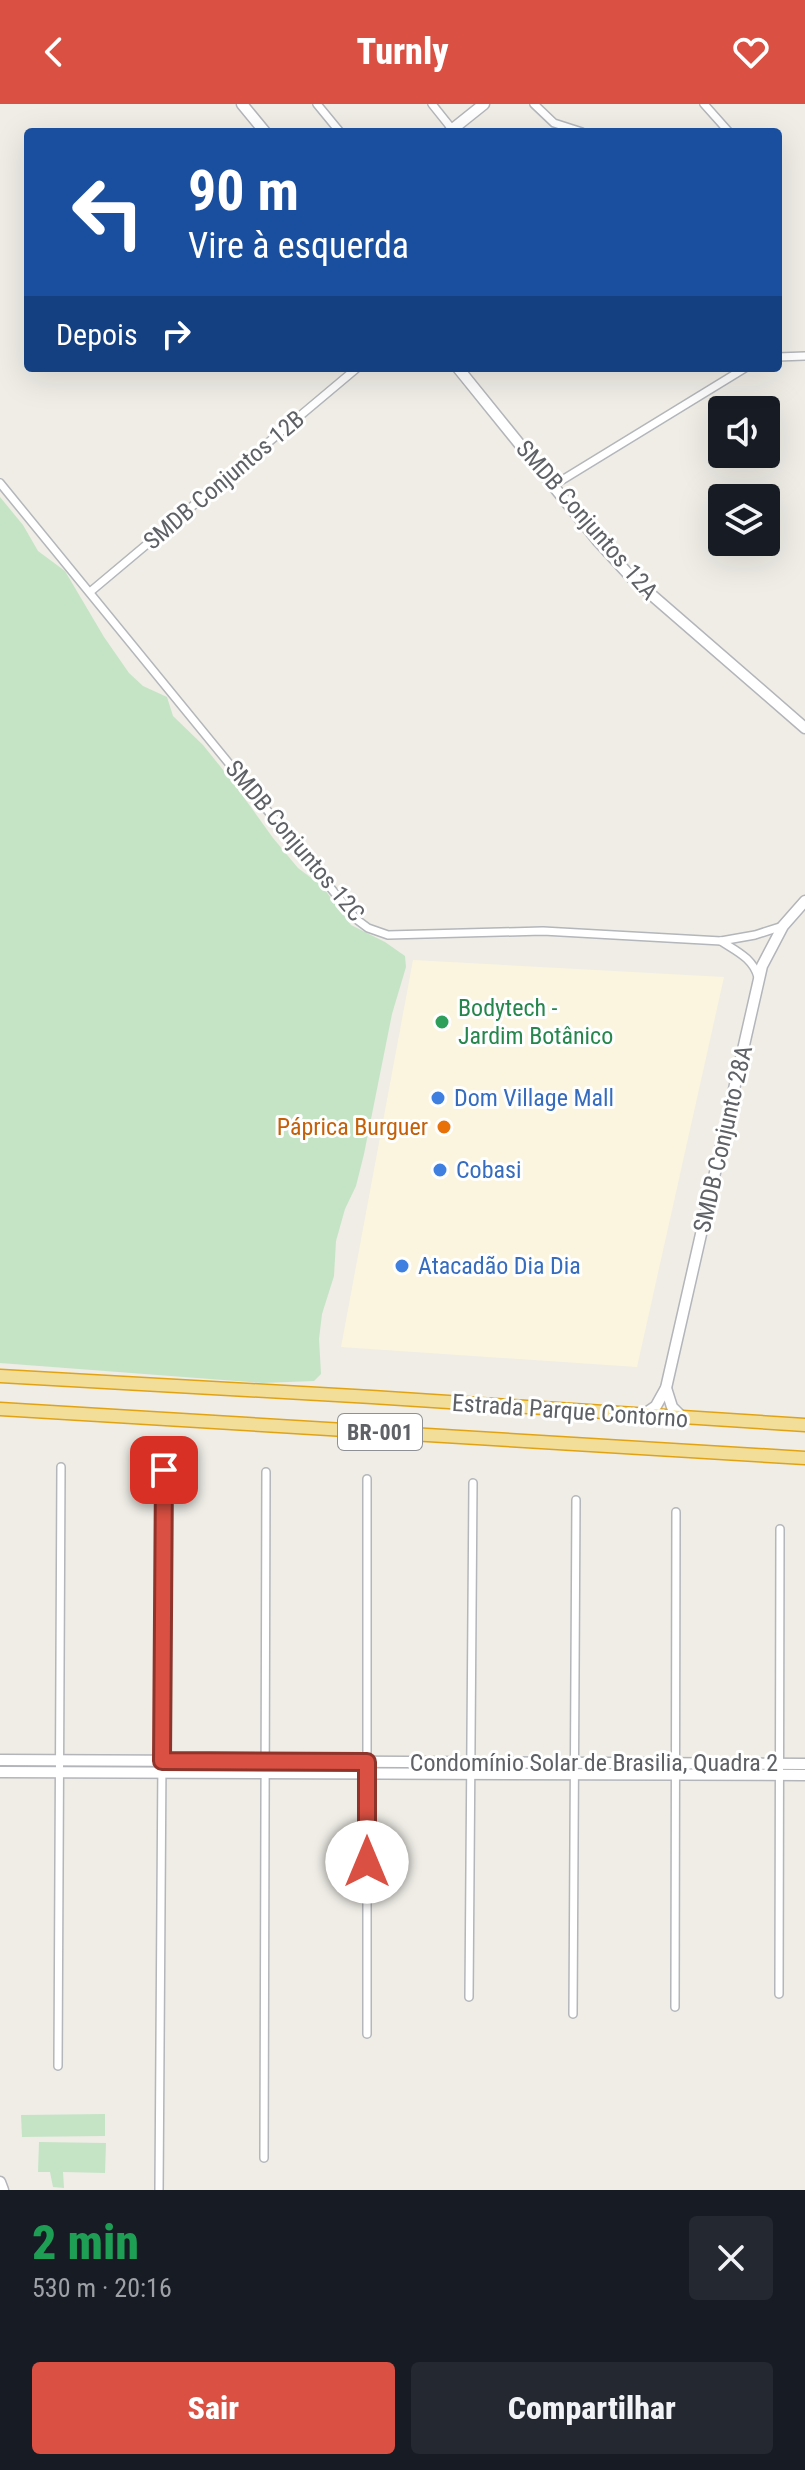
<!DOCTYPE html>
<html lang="pt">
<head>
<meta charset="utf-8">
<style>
	body { margin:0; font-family:"Roboto Condensed",sans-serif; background:#242831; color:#f1f3f6; height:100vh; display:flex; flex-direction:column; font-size:30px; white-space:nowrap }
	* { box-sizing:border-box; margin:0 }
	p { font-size:26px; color:#9ea1a6 }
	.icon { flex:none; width:44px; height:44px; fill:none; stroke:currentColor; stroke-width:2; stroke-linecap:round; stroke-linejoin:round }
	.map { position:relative; height:2086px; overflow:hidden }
	.details { display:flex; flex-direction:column; background:#171b24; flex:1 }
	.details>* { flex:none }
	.top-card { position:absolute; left:24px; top:24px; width:758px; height:244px; border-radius:8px; box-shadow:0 8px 32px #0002; background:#1a4fa0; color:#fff; overflow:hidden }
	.fabs { position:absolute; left:708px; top:292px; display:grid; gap:16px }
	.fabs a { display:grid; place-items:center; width:72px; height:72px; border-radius:8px; background:#171b24; box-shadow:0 8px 32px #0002; font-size:40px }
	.pin { position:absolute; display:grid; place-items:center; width:68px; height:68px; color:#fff; margin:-34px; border-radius:16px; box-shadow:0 4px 12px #0006 }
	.me { position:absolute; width:88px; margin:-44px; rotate:0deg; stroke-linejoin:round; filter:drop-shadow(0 0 6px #0008) }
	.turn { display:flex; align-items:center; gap:28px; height:168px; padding:0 32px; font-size:36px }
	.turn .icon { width:104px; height:104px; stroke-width:2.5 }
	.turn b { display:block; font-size:56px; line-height:68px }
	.then { display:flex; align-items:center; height:76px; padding:0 32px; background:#0003; gap:16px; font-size:30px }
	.round { display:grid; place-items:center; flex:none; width:84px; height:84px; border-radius:8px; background:#242831 }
	.headline { display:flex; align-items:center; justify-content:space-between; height:136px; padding:0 32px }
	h1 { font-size:48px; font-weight:800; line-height:60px; color:#1e9e55 }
	.primary-button { display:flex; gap:16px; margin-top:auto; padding:16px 32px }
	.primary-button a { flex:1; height:92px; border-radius:8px; background:#da5042; color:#fff; font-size:32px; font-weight:800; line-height:92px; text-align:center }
	.primary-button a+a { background:#242831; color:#f1f3f6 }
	header { display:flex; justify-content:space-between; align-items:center; height:104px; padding:0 32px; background:#da5042; color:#fff; font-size:36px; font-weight:800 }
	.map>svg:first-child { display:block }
	.commercial { fill:#fbf5df }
	.green { fill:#c5e4c6 }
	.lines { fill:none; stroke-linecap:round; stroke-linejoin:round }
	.street-casing { stroke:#b3b6ba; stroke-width:10 }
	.secondary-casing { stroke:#b3b5ba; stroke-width:13 }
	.highway-casing { stroke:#e0a315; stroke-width:15 }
	.street { stroke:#fff; stroke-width:7 }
	.secondary { stroke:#fff; stroke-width:10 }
	.highway { stroke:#f3de99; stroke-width:12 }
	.route-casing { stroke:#8e342b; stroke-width:20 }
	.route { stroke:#da5042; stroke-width:14 }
	.leisure-dot { fill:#2e9e5b; stroke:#fff; stroke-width:3 }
	.shop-dot { fill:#3f7fe0; stroke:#fff; stroke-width:3 }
	.food-dot { fill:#e8710a; stroke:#fff; stroke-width:3 }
	.labels { text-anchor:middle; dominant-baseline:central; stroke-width:6; stroke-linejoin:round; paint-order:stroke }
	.shield { fill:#fff; stroke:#8e9093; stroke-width:2 }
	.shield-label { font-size:22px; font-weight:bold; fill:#5e6165 }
	.street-label { font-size:24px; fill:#5e6165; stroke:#fff }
	.leisure-label { font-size:24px; fill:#27864d; stroke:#fff; text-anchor:start }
	.shop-label { font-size:24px; fill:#366cbe; stroke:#fff; text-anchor:start }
	.food-label { font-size:24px; fill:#c56008; stroke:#fff; text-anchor:end }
</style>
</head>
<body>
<header><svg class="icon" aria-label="back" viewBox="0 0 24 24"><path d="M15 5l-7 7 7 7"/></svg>Turnly<svg class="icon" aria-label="heart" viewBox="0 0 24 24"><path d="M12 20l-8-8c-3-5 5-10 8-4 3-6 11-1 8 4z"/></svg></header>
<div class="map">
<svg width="805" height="2086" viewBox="0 0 805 2086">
	<rect width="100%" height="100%" fill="#efede6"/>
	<polygon class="commercial" points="413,856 724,873 637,1263 341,1243"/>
	<g class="green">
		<polygon points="0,393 23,421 38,447 65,467 104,533 129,569 143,582 167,593 173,612 203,641 232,677 273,734 298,764 322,782 351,821 385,838 405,852 406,863 392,910 364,1050 356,1082 345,1105 336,1137 334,1172 322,1210 319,1235 321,1270 314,1277 263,1279 0,1259"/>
		<polygon points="105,2010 105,2032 22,2033 21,2011"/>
		<polygon points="39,2038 106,2039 105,2069 63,2068 64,2084 53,2083 50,2068 38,2068"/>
	</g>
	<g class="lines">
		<defs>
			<g id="street">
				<polyline points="317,0 340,28"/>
				<polyline points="432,0 452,25"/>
				<polyline points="534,0 554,19 582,28"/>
				<polyline points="704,0 729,28"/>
				<polyline points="778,253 805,252"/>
				<polyline points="0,379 356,815 368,824 388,831 543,827 721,837 755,831 783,822"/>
				<polyline points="554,381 745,264"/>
				<polyline points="90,488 357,264"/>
				<path d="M721,837c15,10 32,17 37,36"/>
				<polyline points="779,1890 780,1425"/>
				<polyline points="469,1893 473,1379"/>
				<polyline points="675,1903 676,1408"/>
				<polyline points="573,1910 576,1396"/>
				<polyline points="367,1930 367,1375"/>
				<polyline points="58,1962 61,1363"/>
				<polyline points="264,2054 266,1368"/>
				<polyline points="159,2086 164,1366"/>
			</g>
			<g id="secondary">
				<polyline points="242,0 265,28"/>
				<polyline points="449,28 484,0"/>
				<polyline points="458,264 597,436 631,473 805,624"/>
				<polyline points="666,1284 672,1303 683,1314"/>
				<polyline points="643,1311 656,1302 666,1284 762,862 783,822 805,797"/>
				<polyline points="0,1656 805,1660"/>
				<polyline points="0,1668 805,1671"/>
				<polyline points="0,2078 3,2086"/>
			</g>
			<g id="highway">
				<polyline points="0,1272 372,1293 805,1321"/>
				<polyline points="0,1305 805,1354"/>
			</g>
		</defs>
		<use href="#street" class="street-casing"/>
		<use href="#secondary" class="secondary-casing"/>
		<use href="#highway" class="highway-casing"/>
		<use href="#street" class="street"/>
		<use href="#secondary" class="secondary"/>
		<use href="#highway" class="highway"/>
	</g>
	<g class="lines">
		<defs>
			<polyline id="route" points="164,1366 162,1657 367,1658 367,1758"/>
		</defs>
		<use href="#route" class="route-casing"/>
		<use href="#route" class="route"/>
	</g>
	<circle class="leisure-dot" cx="442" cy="918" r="8"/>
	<g class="shop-dot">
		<circle cx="438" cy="994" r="8"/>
		<circle cx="440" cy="1066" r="8"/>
		<circle cx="402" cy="1162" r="8"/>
	</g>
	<circle class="food-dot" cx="444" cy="1023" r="8"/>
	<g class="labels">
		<rect class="shield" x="338" y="1310" width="84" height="36" rx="6"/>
		<g class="shield-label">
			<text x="380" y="1328">BR-001</text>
		</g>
		<g class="street-label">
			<text transform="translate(224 376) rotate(-40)">SMDB Conjuntos 12B</text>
			<text transform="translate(587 416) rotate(49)">SMDB Conjuntos 12A</text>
			<text transform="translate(295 737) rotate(50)">SMDB Conjuntos 12C</text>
			<text transform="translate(723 1035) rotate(-77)">SMDB Conjunto 28A</text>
			<text transform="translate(570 1307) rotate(4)">Estrada Parque Contorno</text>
			<text x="594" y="1659">Condomínio Solar de Brasilia, Quadra 2</text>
		</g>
		<g class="leisure-label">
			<text x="458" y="904">Bodytech -<tspan x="458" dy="28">Jardim Botânico</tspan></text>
		</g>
		<g class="shop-label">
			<text x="454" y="994">Dom Village Mall</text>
			<text x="456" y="1066">Cobasi</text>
			<text x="418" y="1162">Atacadão Dia Dia</text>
		</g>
		<g class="food-label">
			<text x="428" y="1023">Páprica Burguer</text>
		</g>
	</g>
</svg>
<div class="fabs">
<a><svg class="icon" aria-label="sound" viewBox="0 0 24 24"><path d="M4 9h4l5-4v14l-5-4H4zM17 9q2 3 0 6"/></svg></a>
<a><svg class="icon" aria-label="layers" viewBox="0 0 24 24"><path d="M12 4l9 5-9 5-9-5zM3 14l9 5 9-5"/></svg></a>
</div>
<div class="pin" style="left:164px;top:1366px;background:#d93025"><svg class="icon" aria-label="arrive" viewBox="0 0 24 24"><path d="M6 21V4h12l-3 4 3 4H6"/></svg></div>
<svg class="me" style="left:367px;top:1758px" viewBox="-20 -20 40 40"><circle r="19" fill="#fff"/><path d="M0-13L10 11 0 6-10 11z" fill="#da5042"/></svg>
<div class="top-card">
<div class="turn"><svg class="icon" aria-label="left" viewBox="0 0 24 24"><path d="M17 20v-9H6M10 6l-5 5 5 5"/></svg><div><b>90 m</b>Vire à esquerda</div></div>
<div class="then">Depois<svg class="icon" aria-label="right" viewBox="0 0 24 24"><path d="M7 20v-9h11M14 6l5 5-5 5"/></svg></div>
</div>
</div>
<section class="details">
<div class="headline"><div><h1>2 min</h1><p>530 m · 20:16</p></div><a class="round"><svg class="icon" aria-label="close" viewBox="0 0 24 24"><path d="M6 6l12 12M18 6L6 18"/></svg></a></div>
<div class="primary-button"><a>Sair</a><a>Compartilhar</a></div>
</section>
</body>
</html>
